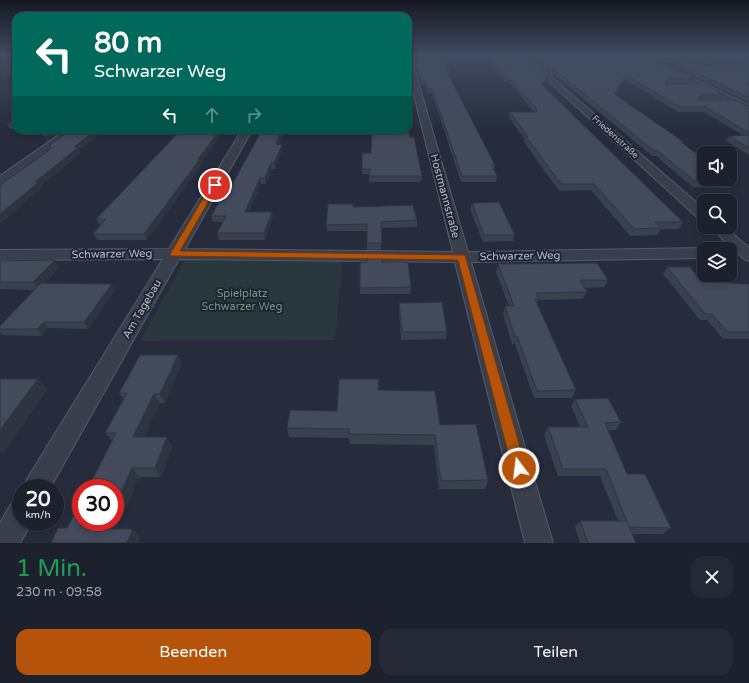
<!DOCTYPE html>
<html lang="de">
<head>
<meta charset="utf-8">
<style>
	body { margin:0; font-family:"Varela Round",sans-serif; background:#252935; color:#f1f3f6; height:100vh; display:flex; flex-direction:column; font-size:15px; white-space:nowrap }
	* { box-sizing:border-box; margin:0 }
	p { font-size:13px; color:#a0a3aa }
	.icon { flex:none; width:22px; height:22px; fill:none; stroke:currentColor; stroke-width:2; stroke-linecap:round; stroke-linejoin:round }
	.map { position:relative; height:543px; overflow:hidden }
	.details { display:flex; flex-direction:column; background:#1c212d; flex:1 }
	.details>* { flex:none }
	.banner { position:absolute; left:12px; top:12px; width:400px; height:122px; border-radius:12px; box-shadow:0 2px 6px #0003,0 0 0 1px #3a3e49; background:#00695c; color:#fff; overflow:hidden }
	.fabs { position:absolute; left:697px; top:146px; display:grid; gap:8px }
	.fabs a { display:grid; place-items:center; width:40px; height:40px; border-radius:8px; background:#1c212d; box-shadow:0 2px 6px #0003,0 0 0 1px #3a3e49; font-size:20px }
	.speed { position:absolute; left:12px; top:479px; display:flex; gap:8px; font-size:20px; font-weight:700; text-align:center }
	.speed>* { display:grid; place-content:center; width:52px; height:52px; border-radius:50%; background:#1c212d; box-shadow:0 2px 6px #0003,0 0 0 1px #3a3e49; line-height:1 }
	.speed small { font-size:10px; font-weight:400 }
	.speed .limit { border:6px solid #d22; background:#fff; color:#111 }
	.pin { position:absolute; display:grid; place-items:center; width:34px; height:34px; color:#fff; margin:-17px; border:2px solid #fff; border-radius:50%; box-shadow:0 1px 4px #0007 }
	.me { position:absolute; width:44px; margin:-22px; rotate:345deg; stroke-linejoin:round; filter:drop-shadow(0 0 3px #0008) }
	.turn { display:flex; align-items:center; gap:14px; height:84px; padding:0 16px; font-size:18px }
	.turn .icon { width:52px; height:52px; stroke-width:2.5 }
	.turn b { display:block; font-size:28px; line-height:34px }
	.lanes { display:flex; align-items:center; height:38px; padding:0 16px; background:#0003; justify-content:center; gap:20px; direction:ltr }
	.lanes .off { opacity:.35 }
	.round { display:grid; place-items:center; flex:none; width:42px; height:42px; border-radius:12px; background:#252935 }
	.head { display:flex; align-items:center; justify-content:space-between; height:68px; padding:0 16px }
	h1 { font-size:24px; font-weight:600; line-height:30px; color:#1e9e55 }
	.cta { display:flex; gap:8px; margin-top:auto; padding:8px 16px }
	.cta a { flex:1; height:46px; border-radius:12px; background:#b45309; color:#fff; font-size:16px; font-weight:600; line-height:46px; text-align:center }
	.cta a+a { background:#252935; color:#f1f3f6 }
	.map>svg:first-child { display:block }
	.green { fill:#28383d }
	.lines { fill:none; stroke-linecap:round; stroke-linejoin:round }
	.street-casing { stroke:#545a68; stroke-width:2 }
	.street { fill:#393f4d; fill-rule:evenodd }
	.wall { fill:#39404e }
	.shaded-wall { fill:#2e3440 }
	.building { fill:#424a5b; stroke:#2e3440 }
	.route { fill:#b45309; stroke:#753606 }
	.labels { text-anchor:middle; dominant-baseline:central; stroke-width:4; stroke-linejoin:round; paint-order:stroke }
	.far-street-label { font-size:9px; fill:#b5bac8; stroke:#1e2432 }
	.street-label { font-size:11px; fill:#b5bac8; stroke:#1e2432 }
	.park-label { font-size:11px; fill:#6e977d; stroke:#1e2432 }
</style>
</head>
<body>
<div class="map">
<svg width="749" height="543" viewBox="0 0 749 543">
	<rect width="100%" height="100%" fill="#262c3c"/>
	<polygon class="green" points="186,258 343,258 335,340 140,341"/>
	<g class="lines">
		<defs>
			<g id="street">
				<polygon points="408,55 558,56 561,58 558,60 411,58 468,252 704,248 706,249 704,249 704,258 471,262 553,543 525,543 455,262 179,259 50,488 23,488 27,479 163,259 0,260 0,250 169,249 242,130 252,130 185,249 453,252 408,71"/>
				<polygon points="634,57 665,57 749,70 749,74 665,61 632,60 632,58"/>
				<polygon points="530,62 534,62 704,209 704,220 699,219 530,64"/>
				<polygon points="673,69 749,105 749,111 671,72 670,71"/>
				<polygon points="66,130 77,130 4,184 0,185 0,176"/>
				<polygon points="710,227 725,227 749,248 749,261 744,259"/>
				<polygon points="21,500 21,522 31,522 31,524 20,543 0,543 0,523 11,504"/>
			</g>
		</defs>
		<use href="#street" class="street-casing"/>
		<use href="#street" class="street"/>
	</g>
	<g class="wall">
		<polygon points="668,55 749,55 749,69 668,56"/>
		<polygon points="427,56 450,70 450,74 448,74 495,165 494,170 497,176 496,182 461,182 432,93 428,93 426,85 421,85 414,63 414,59 427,59"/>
		<polygon points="487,56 548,77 547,81 543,85 683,222 679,229 661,229 657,235 630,236 591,190 559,191 524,142 525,140 509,117 510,112 534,112 509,82 505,82 486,60"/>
		<polygon points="537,57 656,61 694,79 692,84 665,84 725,95 723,100 698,100 749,107 749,155 726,141 729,136 743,135 704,112 678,112 624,79 614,94 684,142 683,144 734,182 730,188 693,187 656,156 652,156 554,74 553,75 536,61"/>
		<polygon points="671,60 749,71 749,103 669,64"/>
		<polygon points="408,73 410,82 410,86 408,86"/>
		<polygon points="16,119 16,129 10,129 7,124"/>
		<polygon points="285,130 279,144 282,145 282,151 275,169 272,169 266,184 261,184 249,212 272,212 273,218 265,240 219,240 217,233 223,222 213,222 211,216 223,201"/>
		<polygon points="362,153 371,153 422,176 421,182 369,182 369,174 362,174"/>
		<polygon points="201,163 201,165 147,240 97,240 93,234 101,225 100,225 96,219"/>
		<polygon points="472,203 515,235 513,241 483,242 470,209"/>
		<polygon points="353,207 417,220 417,227 381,228 381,250 367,250 367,231 327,231 326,225"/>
		<polygon points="0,261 59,268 45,283 112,284 115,290 88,329 48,328 42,336 3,335 0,332 0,326 35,290 0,289"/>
		<polygon points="382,262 411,287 410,294 360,294 360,288"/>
		<polygon points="498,264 608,280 605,287 584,288 587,292 583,299 538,300 537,304 576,390 572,398 534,398 515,344 512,344 503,314 505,306 509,306 496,272"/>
		<polygon points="667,267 702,281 749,285 749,339 723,339 707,320 700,320 663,274"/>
		<polygon points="399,303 447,332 446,339 401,340 399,310"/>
		<polygon points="182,364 165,403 160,403 144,437 173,446 161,477 139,477 116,529 140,537 138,543 51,543 67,528 112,441 105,433 124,400 119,393"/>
		<polygon points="575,399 621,422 616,430 608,430 627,474 671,528 663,534 632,534 636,543 580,543 575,527 580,521 618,521 600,476 558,476 544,435 548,427 580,427 571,406"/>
		<polygon points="337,411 440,425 488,480 485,489 439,489 434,445 350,444 349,438 289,437 287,428"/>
	</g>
	<g class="shaded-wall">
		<polygon points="626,75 624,79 612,98 614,94"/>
		<polygon points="548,77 547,81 540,88 541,84"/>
		<polygon points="54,130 63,130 46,142 44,137"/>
		<polygon points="96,130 105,130 80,150 81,153 41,186 42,188 0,224 0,214 74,147"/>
		<polygon points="220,130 225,130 201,163 201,165 147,240 144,234 198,159"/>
		<polygon points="282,130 285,130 276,149 276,144"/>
		<polygon points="282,145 282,151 275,169 274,163"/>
		<polygon points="271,163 272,169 266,184 265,178"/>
		<polygon points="260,178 261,184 246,218 245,212"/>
		<polygon points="272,212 273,218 265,240 264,233"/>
		<polygon points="55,260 59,268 39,290 33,282"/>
		<polygon points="112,284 115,290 88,329 84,322"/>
		<polygon points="44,322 48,328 42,336 37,329"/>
		<polygon points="178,355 182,364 165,403 160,394"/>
		<polygon points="38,379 47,390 2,455 0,454 0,430"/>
		<polygon points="154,394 160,403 140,446 133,437"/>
		<polygon points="167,437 173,446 161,477 155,468"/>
		<polygon points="132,468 139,477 113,536 104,529 107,522 115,522 115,505"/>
		<polygon points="133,529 140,537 138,543 127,543"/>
	</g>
	<g class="building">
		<polygon points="688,55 749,55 749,65"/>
		<polygon points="427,56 443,56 450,70 446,70 495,165 492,165 497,176 462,176 432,89 429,89 426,81 421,81 414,59 428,59"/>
		<polygon points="487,56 525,57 548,77 541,84 683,222 655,222 661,228 634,229 594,184 561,184 526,137 528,137 510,112 537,112 535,109 537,109 510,78 506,78"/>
		<polygon points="537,57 655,59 656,61 694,79 667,79 665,84 704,84 725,95 700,95 698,100 735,100 749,107 749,133 706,107 680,107 626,75 614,94 684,142 681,142 704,159 704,179 730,179 734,182 696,182 658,151 654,151 555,70 554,71"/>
		<polygon points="671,60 749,71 749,83 747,83 749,84 749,98"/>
		<polygon points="408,73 410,82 408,82"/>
		<polygon points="16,119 16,124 7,124"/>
		<polygon points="408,128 410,137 414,137 422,176 369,176 370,169 362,169 362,153 371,153 372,130 408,130"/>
		<polygon points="39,130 54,130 44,137"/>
		<polygon points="70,130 96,130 74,147 79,147 35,182 39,182 0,214 0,185 52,148 49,145"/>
		<polygon points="181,130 220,130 198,159 200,159 144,234 93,234 106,219 96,219"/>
		<polygon points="262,130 282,130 276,144 282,145 274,163 271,163 265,178 260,178 245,212 272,212 264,233 217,233 226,216 211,216 220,201 223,201"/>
		<polygon points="749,135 749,148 729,136"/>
		<polygon points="499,202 515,235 484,235 472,203"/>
		<polygon points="328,204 353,204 353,207 413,205 417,220 381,222 382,243 367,243 367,224 326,225"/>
		<polygon points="367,257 382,257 382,262 408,262 411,287 360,288 360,262 367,262"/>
		<polygon points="55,260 33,282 0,282 0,261"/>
		<polygon points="597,263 608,280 580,280 587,292 536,293 539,299 535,299 576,390 537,391 517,336 515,337 505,306 514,306 498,264"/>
		<polygon points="667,267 690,267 702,281 748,284 749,285 749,332 728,332 712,314 705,314"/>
		<polygon points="41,283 112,284 84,322 44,322 37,329 0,329 0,326"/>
		<polygon points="442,302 447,332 402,332 399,303"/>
		<polygon points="140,355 178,355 160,394 154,394 133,437 167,437 155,468 132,468 115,505 115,488 88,488 116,433 105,433 127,393 119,393"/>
		<polygon points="0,379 38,379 0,430"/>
		<polygon points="339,379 379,379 378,390 435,391 440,425 476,424 488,480 441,481 435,435 349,434 349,429 287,428 290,410 337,411"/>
		<polygon points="608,398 621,422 605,423 627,474 645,474 671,528 629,527 606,469 563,469 548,427 588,427 575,399"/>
		<polygon points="81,501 81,522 107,522 104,529 133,529 127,543 51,543 58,528 67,528"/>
		<polygon points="580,521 627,521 636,543 588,543"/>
	</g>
	<linearGradient id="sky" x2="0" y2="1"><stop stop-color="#151821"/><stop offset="0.42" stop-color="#414b61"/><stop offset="1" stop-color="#414b61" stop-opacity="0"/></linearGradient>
	<rect width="749" height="131" fill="url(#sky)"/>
	<polygon class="route" points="215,183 218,185 180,251 465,255 526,468 524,473 519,475 514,473 512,468 458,260 171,256 170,254 211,185"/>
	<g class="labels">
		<g class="far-street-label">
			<text transform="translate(615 137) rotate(42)">Friedenstraße</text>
		</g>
		<g class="street-label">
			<text transform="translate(445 196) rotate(75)">Hostmannstraße</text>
			<text transform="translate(112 254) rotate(-1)">Schwarzer Weg</text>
			<text transform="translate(520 256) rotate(-1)">Schwarzer Weg</text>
			<text transform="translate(142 309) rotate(-60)">Am Tagebau</text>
		</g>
		<g class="park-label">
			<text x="242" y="293">Spielplatz<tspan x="242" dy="13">Schwarzer Weg</tspan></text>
		</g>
	</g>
</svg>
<div class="fabs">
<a><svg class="icon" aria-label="sound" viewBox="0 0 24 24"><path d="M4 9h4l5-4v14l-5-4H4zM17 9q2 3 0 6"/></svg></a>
<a><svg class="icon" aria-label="search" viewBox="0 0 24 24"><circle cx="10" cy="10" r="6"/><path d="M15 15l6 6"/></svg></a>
<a><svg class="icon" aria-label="layers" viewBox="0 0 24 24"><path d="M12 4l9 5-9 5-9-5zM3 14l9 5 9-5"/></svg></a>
</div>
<div class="speed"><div>20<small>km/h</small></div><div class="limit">30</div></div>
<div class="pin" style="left:215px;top:185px;background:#d93025"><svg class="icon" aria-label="arrive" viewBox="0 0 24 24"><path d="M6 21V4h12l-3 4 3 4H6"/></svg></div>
<svg class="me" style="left:519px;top:468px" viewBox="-20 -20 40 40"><circle r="17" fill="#b45309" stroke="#fff" stroke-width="3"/><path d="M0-11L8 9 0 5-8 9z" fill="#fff"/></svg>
<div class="banner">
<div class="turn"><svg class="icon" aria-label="left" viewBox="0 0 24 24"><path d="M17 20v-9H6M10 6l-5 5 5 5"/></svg><div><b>80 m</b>Schwarzer Weg</div></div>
<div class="lanes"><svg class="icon" aria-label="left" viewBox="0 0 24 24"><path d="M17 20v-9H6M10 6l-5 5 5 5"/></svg><svg class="icon off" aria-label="ahead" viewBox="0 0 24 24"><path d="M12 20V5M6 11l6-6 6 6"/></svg><svg class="icon off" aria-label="right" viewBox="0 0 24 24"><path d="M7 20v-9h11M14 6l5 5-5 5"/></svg></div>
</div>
</div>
<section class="details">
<div class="head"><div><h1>1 Min.</h1><p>230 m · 09:58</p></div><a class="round"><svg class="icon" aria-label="close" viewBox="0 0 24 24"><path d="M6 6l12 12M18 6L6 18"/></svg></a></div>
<div class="cta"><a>Beenden</a><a>Teilen</a></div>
</section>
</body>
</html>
